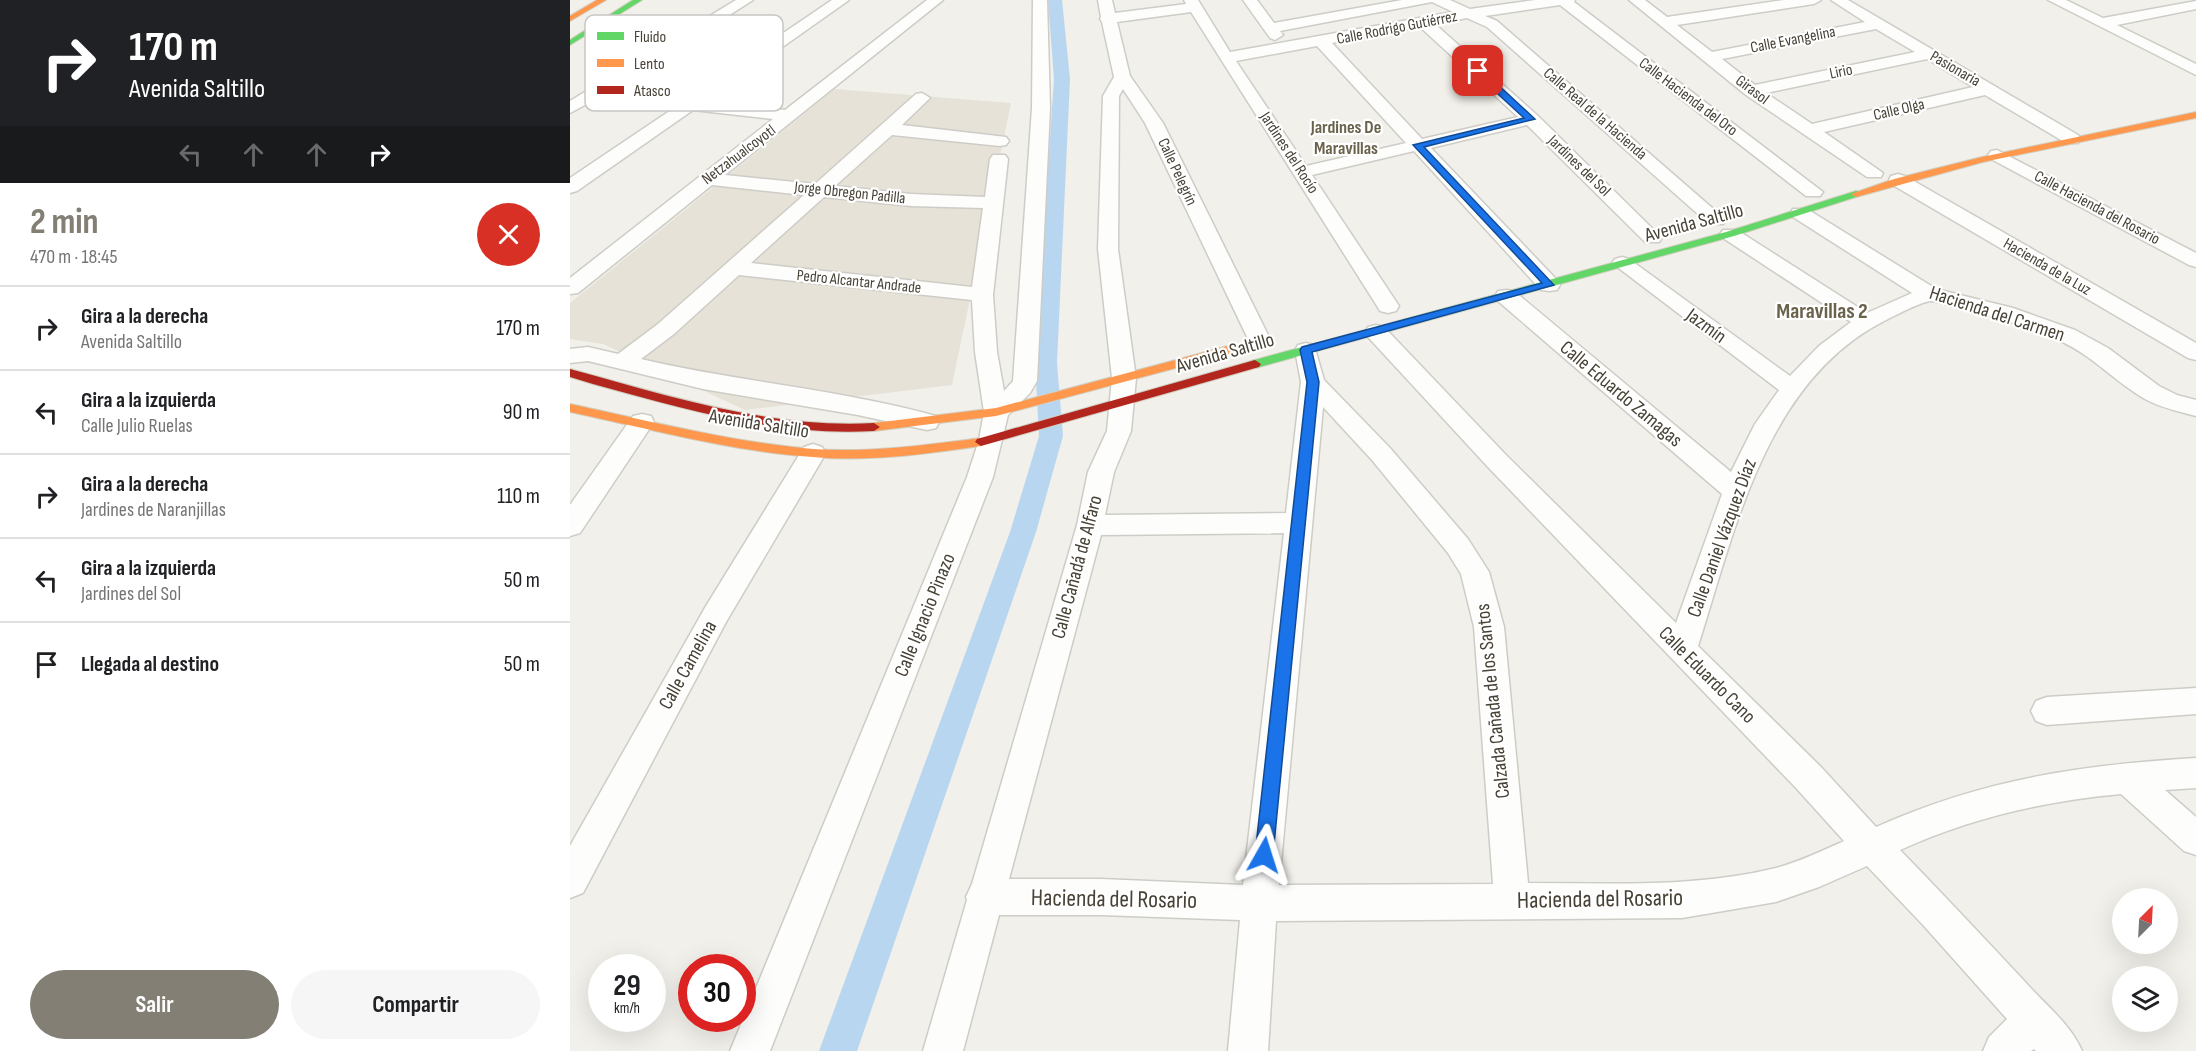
<!DOCTYPE html>
<html lang="es">
<head>
<meta charset="utf-8">
<style>
	body { margin:0; font-family:"Sofia Sans Condensed",sans-serif; background:#f6f6f6; color:#202124; height:100vh; display:flex; flex-direction:column; font-size:22px; white-space:nowrap }
	* { box-sizing:border-box; margin:0 }
	p { font-size:20px; color:#757577 }
	.icon { flex:none; width:33px; height:33px; fill:none; stroke:currentColor; stroke-width:2; stroke-linecap:round; stroke-linejoin:round }
	.map { position:relative; flex:1; overflow:hidden }
	.sheet { display:flex; flex-direction:column; background:#fff; width:570px }
	.sheet>* { flex:none }
	.hud { background:#202124; color:#fff; overflow:hidden }
	.needle { width:39px; rotate:24deg }
	.controls { position:absolute; left:1542px; top:888px; display:grid; gap:12px }
	.controls a { display:grid; place-items:center; width:66px; height:66px; border-radius:50%; background:#fff; box-shadow:0 6px 24px #0002; font-size:30px }
	.speed { position:absolute; left:18px; top:954px; display:flex; gap:12px; font-size:30px; font-weight:700; text-align:center }
	.speed>* { display:grid; place-content:center; width:78px; height:78px; border-radius:50%; background:#fff; box-shadow:0 6px 24px #0002; line-height:1 }
	.speed small { font-size:15px; font-weight:400 }
	.speed .limit { border:9px solid #d22; background:#fff; color:#111 }
	.pin { position:absolute; display:grid; place-items:center; width:51px; height:51px; color:#fff; margin:-26px; border-radius:12px; box-shadow:0 3px 9px #0006 }
	.me { position:absolute; width:66px; margin:-33px; rotate:6deg; stroke-linejoin:round; filter:drop-shadow(0 0 4px #0008) }
	.turn { display:flex; align-items:center; gap:21px; height:126px; padding:0 30px; font-size:27px }
	.turn .icon { width:78px; height:78px; stroke-width:2.5 }
	.turn b { display:block; font-size:42px; line-height:51px }
	.lanes { display:flex; align-items:center; height:57px; padding:0 30px; background:#0003; justify-content:center; gap:30px; direction:ltr }
	.lanes .off { opacity:.35 }
	.round { display:grid; place-items:center; flex:none; width:63px; height:63px; border-radius:32px; background:#f6f6f6 }
	.summary { display:flex; align-items:center; justify-content:space-between; height:102px; padding:0 30px }
	h1 { font-size:36px; font-weight:700; line-height:45px; color:#837f75 }
	.primary-button { display:flex; gap:12px; margin-top:auto; padding:12px 30px }
	.primary-button a { flex:1; height:69px; border-radius:36px; background:#837f75; color:#fff; font-size:24px; font-weight:700; line-height:69px; text-align:center }
	.primary-button a+a { background:#f6f6f6; color:#202124 }
	ul { padding:0; list-style:none }
	li { display:flex; align-items:center; gap:18px; height:84px; padding:0 30px; border-top:2px solid #e0e0e0 }
	li div { flex:1 }
	li b { display:block; font-size:22px }
	li em { font-style:normal }
	main { display:flex; flex:1; min-height:0 }
	.map>svg:first-child { display:block }
	.residential { fill:#e6e2d7 }
	.lines { fill:none; stroke-linecap:round; stroke-linejoin:round }
	.canal { fill:#b9d6f0; fill-rule:evenodd }
	.street-casing { stroke:#ceccc6; stroke-width:3 }
	.fast-casing { stroke:#d1cec1; stroke-width:2 }
	.slow-casing { stroke:#d1cec1; stroke-width:2 }
	.jam-casing { stroke:#d1cec1; stroke-width:2 }
	.street { fill:#fdfdfc; fill-rule:evenodd }
	.fast { fill:#63d668; fill-rule:evenodd }
	.slow { fill:#ff974d; fill-rule:evenodd }
	.jam { fill:#b3261e; fill-rule:evenodd }
	.route { fill:#1a73e8; stroke:#114b97; stroke-width:1.5 }
	.labels { text-anchor:middle; dominant-baseline:central; stroke-width:4.5; stroke-linejoin:round; paint-order:stroke }
	.far-street-label { font-size:16px; fill:#484236; stroke:#fff }
	.far-quarter-label { font-size:18px; font-weight:bold; fill:#6b624c; stroke:#fff }
	.street-label { font-size:20px; fill:#484236; stroke:#fff }
	.quarter-label { font-size:22px; font-weight:bold; fill:#6b624c; stroke:#fff }
	.near-street-label { font-size:24px; fill:#484236; stroke:#fff }
	.key { fill:#fff; stroke:#c8c6c3; stroke-width:1.5 }
	.key-label { font-size:16px; fill:#484236 }
</style>
</head>
<body>
<main>
<section class="sheet">
<div class="hud">
<div class="turn"><svg class="icon" aria-label="right" viewBox="0 0 24 24"><path d="M7 20v-9h11M14 6l5 5-5 5"/></svg><div><b>170 m</b>Avenida Saltillo</div></div>
<div class="lanes"><svg class="icon off" aria-label="left" viewBox="0 0 24 24"><path d="M17 20v-9H6M10 6l-5 5 5 5"/></svg><svg class="icon off" aria-label="ahead" viewBox="0 0 24 24"><path d="M12 20V5M6 11l6-6 6 6"/></svg><svg class="icon off" aria-label="ahead" viewBox="0 0 24 24"><path d="M12 20V5M6 11l6-6 6 6"/></svg><svg class="icon" aria-label="right" viewBox="0 0 24 24"><path d="M7 20v-9h11M14 6l5 5-5 5"/></svg></div>
</div>
<div class="summary"><div><h1>2 min</h1><p>470 m · 18:45</p></div><a class="round" style="background:#d93025;color:#fff"><svg class="icon" aria-label="close" viewBox="0 0 24 24"><path d="M6 6l12 12M18 6L6 18"/></svg></a></div>
<ul>
<li><svg class="icon" aria-label="right" viewBox="0 0 24 24"><path d="M7 20v-9h11M14 6l5 5-5 5"/></svg><div><b>Gira a la derecha</b><p>Avenida Saltillo</p></div><em>170 m</em></li>
<li><svg class="icon" aria-label="left" viewBox="0 0 24 24"><path d="M17 20v-9H6M10 6l-5 5 5 5"/></svg><div><b>Gira a la izquierda</b><p>Calle Julio Ruelas</p></div><em>90 m</em></li>
<li><svg class="icon" aria-label="right" viewBox="0 0 24 24"><path d="M7 20v-9h11M14 6l5 5-5 5"/></svg><div><b>Gira a la derecha</b><p>Jardines de Naranjillas</p></div><em>110 m</em></li>
<li><svg class="icon" aria-label="left" viewBox="0 0 24 24"><path d="M17 20v-9H6M10 6l-5 5 5 5"/></svg><div><b>Gira a la izquierda</b><p>Jardines del Sol</p></div><em>50 m</em></li>
<li><svg class="icon" aria-label="arrive" viewBox="0 0 24 24"><path d="M6 21V4h12l-3 4 3 4H6"/></svg><div><b>Llegada al destino</b></div><em>50 m</em></li>
</ul>
<div class="primary-button"><a>Salir</a><a>Compartir</a></div>
</section>
<div class="map">
<svg width="1626" height="1051" viewBox="0 0 1626 1051">
	<rect width="100%" height="100%" fill="#f1f0ea"/>
	<polygon class="residential" points="265,89 441,103 382,385 175,410 33,344 0,339 0,303"/>
	<g class="lines">
		<polygon class="canal" points="478,0 492,0 500,79 487,363 493,436 466,532 287,1051 249,1051 440,532 469,436 465,363 484,79"/>
		<defs>
			<g id="street">
				<path d="M166,0h17l-143,91 76,8 146,-99h17l-143,101 79,9 142,-110h16l-218,175 90,9 101,-90 6,-1 8,5 -28,27 104,12 3,4 -3,4 -6,1 -108,-11 -57,51 76,8 74,3 5,-38 3,-4h12l3,4 -15,136 4,57 7,39 9,-10 19,-273 1,-108h14l3,108 -13,273 -7,12 -22,22 -15,62 -223,574h-40l237,-574 12,-37 5,-28 -9,-60 -3,-52 -233,-25 -65,59 -33,25c97,23 198,30 295,57l3,6 -3,6 -9,2 -69,-15 -155,-26 -115,-28 -18,2v-14l18,-2 30,7 40,-30 146,-129 -92,-10 -134,108 -8,1v-16l203,-159 -80,-9 -116,81 -7,2v-15l104,-70 -78,-9 -26,14v-12zM254,197l87,9 72,2 -11,79 -221,-24z"/>
				<path d="M528,0h14l3,13 71,-9 -2,-4h14l32,52 223,-40 -21,-10 -152,29 3,4 -8,5 -5,-2 -27,-38h14l17,23 128,-23h48l20,9 65,-9h40l-1,2 249,190 -3,4h-14l-246,-191 -75,11 12,5 229,199 -3,4h-14l-222,-197 -20,-9 -32,6 102,91 125,123 -3,4h-14l-118,-117 -96,23 126,132 3,5 -3,5 -8,1 -8,-1 -127,-139 -102,24 87,131 -3,5 -8,2 -8,-2 -3,-5 -186,-294 -74,10 13,54 33,47 108,218 -3,5 -8,2 -8,-2 -3,-5 -104,-218 -22,-34 -4,7 -1,153 18,129 -5,53 -17,41 -9,43 181,-2 15,-131 -6,-32 3,-5 8,-2 8,2 10,35 66,68 78,91 21,33 15,55 24,256c83,0 167,5 248,-15 23,-6 46,-17 68,-27l-47,-52 -309,-322 -120,-130 -3,-5 3,-5 8,-2 8,2 122,128 170,168 46,-129 -224,-193 -3,-5 3,-5 8,-1 8,1 217,181 24,-48 24,-34 -167,-127 3,-4 7,-2 7,2 161,117 29,-30 32,-24 -128,-84 -3,-4 3,-4h14l130,83 45,-20 -119,-76 -3,-4 3,-4h14l129,80 77,19 62,22 33,18 51,38 18,9 19,5v16c-18,-5 -35,-8 -51,-17 -31,-18 -54,-45 -87,-59 -30,-14 -63,-23 -95,-31 -10,-2 -21,-7 -31,-8 -10,0 -36,14 -46,19 -120,60 -151,210 -188,326l123,121 55,60c108,-48 204,-62 320,-69v30l-31,2 31,27v38l-12,-4 -63,-57c-77,7 -151,24 -221,56 43,44 85,89 127,134 19,21 44,41 55,67h-46l-2,-2 -3,2h-48l6,-14 18,-18 -83,-93 -57,-60 -48,21 -43,15 -94,16 -406,3 -8,130h-40l12,-131 -139,-5h-102l-36,136h-40l44,-151 -1,-3 6,-13 105,-359 11,-53 19,-41 5,-53 -14,-129 5,-153 11,-19 -12,-55 -2,-3 1,-2zM850,27l98,90 -96,22 -90,-96zM747,46l89,97 -100,23 -70,-105zM753,407l49,53 76,93 13,21 13,53 19,257 -214,1zM714,533l-41,352 -142,-6h-92l92,-344z"/>
				<path d="M1059,0h16l22,17 117,-17h37l-7,4 -137,21 35,27 153,-30 -34,-22h17l230,135 3,4 -3,4h-12l-81,-48 -161,37 59,41 -2,4h-14l-121,-82zM1306,29l39,23 -160,33 -33,-26zM1357,59l46,28 -161,37 -46,-31z"/>
				<polygon points="1478,0 1496,0 1533,18 1626,1 1626,9 1547,25 1626,64 1626,75"/>
				<polygon points="1427,150 1626,253 1626,267 1619,265 1421,159 1418,155 1421,151"/>
				<polygon points="1328,174 1335,176 1626,343 1626,360 1618,358 1321,184 1319,180 1321,176"/>
				<polygon points="72,414 81,416 84,422 10,533 0,536 0,505 63,416"/>
				<polygon points="243,444 252,447 256,453 156,622 13,893 0,898 0,846 136,606 234,447"/>
				<polygon points="1626,688 1626,714 1477,725 1466,721 1461,711 1466,701 1477,697"/>
			</g>
			<g id="fast">
				<polygon points="63,0 72,0 0,45 0,40"/>
				<polygon points="1286,191 1289,192 1289,196 1164,236 689,367 685,368 679,364 681,361 1156,232"/>
			</g>
			<g id="slow">
				<polygon points="27,0 36,0 0,21 0,16"/>
				<polygon points="1626,112 1626,118 1413,162 1286,197 1281,194 1324,179 1412,157"/>
				<polygon points="658,346 664,350 662,353 426,416 304,431 298,427 304,423 426,408"/>
				<path d="M0,404c80,17 160,38 243,45 56,4 112,-4 168,-11l6,4 -6,4c-56,8 -112,16 -168,11 -83,-6 -163,-28 -243,-45z"/>
			</g>
			<g id="jam">
				<polygon points="685,360 691,364 689,367 411,446 405,442 407,439"/>
				<path d="M0,369c99,27 201,60 304,54l6,4 -6,4c-95,6 -190,-22 -281,-47l-23,-7z"/>
			</g>
		</defs>
		<use href="#street" class="street-casing"/>
		<use href="#fast" class="fast-casing"/>
		<use href="#slow" class="slow-casing"/>
		<use href="#jam" class="jam-casing"/>
		<use href="#street" class="street"/>
		<use href="#fast" class="fast"/>
		<use href="#slow" class="slow"/>
		<use href="#jam" class="jam"/>
	</g>
	<polygon class="route" points="905,69 911,69 965,119 854,147 984,285 742,352 749,382 703,855 700,861 694,864 688,861 685,855 737,382 730,350 732,347 972,283 843,145 954,118 905,73"/>
	<g class="labels">
		<g class="far-street-label">
			<text transform="translate(827 28) rotate(-11)">Calle Rodrigo Gutiérrez</text>
			<text transform="translate(1223 40) rotate(-11)">Calle Evangelina</text>
			<text transform="translate(1385 69) rotate(30)">Pasionaria</text>
			<text transform="translate(1271 72) rotate(-12)">Lirio</text>
			<text transform="translate(1182 90) rotate(37)">Girasol</text>
			<text transform="translate(1118 97) rotate(37)">Calle Hacienda del Oro</text>
			<text transform="translate(1329 110) rotate(-13)">Calle Olga</text>
			<text transform="translate(1025 114) rotate(41)">Calle Real de la Hacienda</text>
			<text transform="translate(719 153) rotate(57)">Jardines del Rocío</text>
			<text transform="translate(169 155) rotate(-37)">Netzahualcoyotl</text>
			<text transform="translate(1009 166) rotate(44)">Jardines del Sol</text>
			<text transform="translate(607 172) rotate(65)">Calle Pelegrín</text>
			<text transform="translate(280 193) rotate(6)">Jorge Obregon Padilla</text>
			<text transform="translate(1527 208) rotate(28)">Calle Hacienda del Rosario</text>
			<text transform="translate(1477 267) rotate(30)">Hacienda de la Luz</text>
			<text transform="translate(289 282) rotate(6)">Pedro Alcantar Andrade</text>
		</g>
		<g class="far-quarter-label">
			<text x="776" y="127">Jardines De<tspan x="776" dy="21">Maravillas</tspan></text>
		</g>
		<g class="street-label">
			<text transform="translate(1124 223) rotate(-15)">Avenida Saltillo</text>
			<text transform="translate(1427 314) rotate(18)">Hacienda del Carmen</text>
			<text transform="translate(1136 326) rotate(36)">Jazmín</text>
			<text transform="translate(655 353) rotate(-16)">Avenida Saltillo</text>
			<text transform="translate(1051 394) rotate(40)">Calle Eduardo Zamagas</text>
			<text transform="translate(189 424) rotate(9)">Avenida Saltillo</text>
			<text transform="translate(1152 538) rotate(-70)">Calle Daniel Vázquez Díaz</text>
			<text transform="translate(507 567) rotate(-75)">Calle Cañadá de Alfaro</text>
			<text transform="translate(355 615) rotate(-68)">Calle Ignacio Pinazo</text>
			<text transform="translate(118 665) rotate(-61)">Calle Camelina</text>
			<text transform="translate(1137 675) rotate(45)">Calle Eduardo Cano</text>
			<text transform="translate(923 701) rotate(-96)">Calzada Cañada de los Santos</text>
		</g>
		<g class="quarter-label">
			<text x="1252" y="311">Maravillas 2</text>
		</g>
		<g class="near-street-label">
			<text transform="translate(544 899) rotate(1)">Hacienda del Rosario</text>
			<text transform="translate(1030 899) rotate(-1)">Hacienda del Rosario</text>
		</g>
	</g>
	<rect x="15" y="15" width="198" height="96" rx="9" class="key"/>
	<rect x="27" y="32" width="27" height="8" fill="#63d668"/>
	<rect x="27" y="59" width="27" height="8" fill="#ff974d"/>
	<rect x="27" y="86" width="27" height="8" fill="#b3261e"/>
	<g class="key-label">
		<text x="64" y="42">Fluido</text>
		<text x="64" y="69">Lento</text>
		<text x="64" y="96">Atasco</text>
	</g>
</svg>
<div class="controls">
<a><svg class="needle" viewBox="-14 -14 28 28"><path d="M0-13l5 13h-10z" fill="#e53935"/><path d="M0 13l5-13h-10z" fill="#757577"/></svg></a>
<a><svg class="icon" aria-label="layers" viewBox="0 0 24 24"><path d="M12 4l9 5-9 5-9-5zM3 14l9 5 9-5"/></svg></a>
</div>
<div class="speed"><div>29<small>km/h</small></div><div class="limit">30</div></div>
<div class="pin" style="left:908px;top:71px;background:#d93025"><svg class="icon" aria-label="arrive" viewBox="0 0 24 24"><path d="M6 21V4h12l-3 4 3 4H6"/></svg></div>
<svg class="me" style="left:694px;top:855px" viewBox="-20 -20 40 40"><path d="M0-17L14 15 0 8-14 15z" fill="#1a73e8" stroke="#fff" stroke-width="4"/></svg>
</div>
</main>
</body>
</html>
